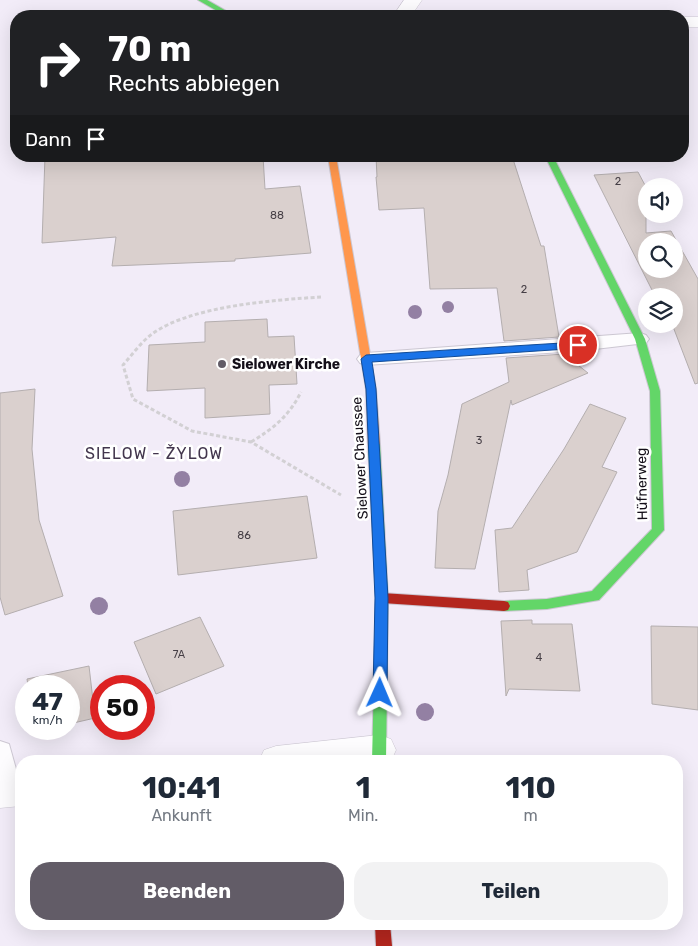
<!DOCTYPE html>
<html lang="de">
<head>
<meta charset="utf-8">
<style>
	body { margin:0; font-family:Rubik,sans-serif; background:#f2f2f3; color:#1f2937; height:100vh; display:flex; flex-direction:column; font-size:19px; white-space:nowrap }
	* { box-sizing:border-box; margin:0 }
	p { font-size:16px; color:#747a83 }
	.icon { flex:none; width:28px; height:28px; fill:none; stroke:currentColor; stroke-width:2; stroke-linecap:round; stroke-linejoin:round }
	.map { position:relative; flex:1; overflow:hidden }
	.drawer { position:absolute; left:15px; top:755px; width:668px; height:175px; display:flex; flex-direction:column; background:#fff; border-radius:20px; box-shadow:0 5px 20px #0002 }
	.drawer>* { flex:none }
	.hud { position:absolute; left:10px; top:10px; width:679px; height:152px; border-radius:20px; box-shadow:0 5px 20px #0002; background:#202124; color:#fff; overflow:hidden }
	.tools { position:absolute; left:638px; top:178px; display:grid; gap:10px }
	.tools a { display:grid; place-items:center; width:45px; height:45px; border-radius:50%; background:#fff; box-shadow:0 5px 20px #0002; font-size:25px }
	.speed { position:absolute; left:15px; top:675px; display:flex; gap:10px; font-size:25px; font-weight:700; text-align:center }
	.speed>* { display:grid; place-content:center; width:65px; height:65px; border-radius:50%; background:#fff; box-shadow:0 5px 20px #0002; line-height:1 }
	.speed small { font-size:12px; font-weight:400 }
	.speed .limit { border:8px solid #d22; background:#fff; color:#111 }
	.pin { position:absolute; display:grid; place-items:center; width:42px; height:42px; color:#fff; margin:-21px; border:2px solid #fff; border-radius:50%; box-shadow:0 1px 5px #0007 }
	.me { position:absolute; width:55px; margin:-28px; rotate:1deg; stroke-linejoin:round; filter:drop-shadow(0 0 4px #0008) }
	.turn { display:flex; align-items:center; gap:18px; height:105px; padding:0 15px; font-size:22px }
	.turn .icon { width:65px; height:65px; stroke-width:2.5 }
	.turn b { display:block; font-size:35px; line-height:42px }
	.then { display:flex; align-items:center; height:48px; padding:0 15px; background:#0003; gap:10px; font-size:19px }
	.eta { display:flex; justify-content:space-evenly; align-items:center; height:85px; text-align:center }
	.eta b { font-size:30px; font-weight:700; line-height:35px }
	.cta { display:flex; gap:10px; margin-top:auto; padding:10px 15px }
	.cta a { flex:1; height:58px; border-radius:20px; background:#625c67; color:#fff; font-size:20px; font-weight:700; line-height:58px; text-align:center }
	.cta a+a { background:#f2f2f3; color:#1f2937 }
	.map>svg:first-child { display:block }
	.building { fill:#dad0ce; stroke:#b4aeaf; fill-rule:evenodd }
	.lines { fill:none; stroke-linecap:round; stroke-linejoin:round }
	.lane-casing { stroke:#ccc7d2; stroke-width:2 }
	.street-casing { stroke:#ccc7d2; stroke-width:1 }
	.fast-casing { stroke:#ccc7d2; stroke-width:2 }
	.slow-casing { stroke:#ccc7d2; stroke-width:2 }
	.jam-casing { stroke:#ccc7d2; stroke-width:2 }
	.path { stroke:#d2d0d3; stroke-width:3; stroke-dasharray:4 2.5; stroke-linecap:butt }
	.lane { fill:#fdfcfe; fill-rule:evenodd }
	.street { fill:#fdfcfe; fill-rule:evenodd }
	.fast { fill:#63d668; fill-rule:evenodd }
	.slow { fill:#ff974d; fill-rule:evenodd }
	.jam { fill:#b3261e; fill-rule:evenodd }
	.tree { fill:#9380a3 }
	.route { fill:#1a73e8; stroke:#114b97 }
	.poi-dot { fill:#625c67; stroke:#fff; stroke-width:2 }
	.labels { text-anchor:middle; dominant-baseline:central; stroke-width:5; stroke-linejoin:round; paint-order:stroke }
	.number-label { font-size:11px; fill:#463f46 }
	.poi-label { font-size:14px; font-weight:bold; fill:#140f19; stroke:#fff; text-anchor:start }
	.street-label { font-size:14px; fill:#140f19; stroke:#fff }
	.quarter-label { font-size:16px; letter-spacing:1px; fill:#42354d; stroke:#fff }
</style>
</head>
<body>
<div class="map">
<svg width="698" height="946" viewBox="0 0 698 946">
	<rect width="100%" height="100%" fill="#f2ecf8"/>
	<g class="building">
		<polygon points="45,156 263,156 265,189 300,186 311,253 235,259 235,261 112,266 116,237 42,243"/>
		<polygon points="376,156 512,156 541,246 544,246 559,337 504,341 497,288 430,289 424,208 379,210 376,177 377,177"/>
		<path d="M638,172l8,15v46l25,-2 27,48v104l-3,1 -23,-60 2,-28h-12l-3,-7 -7,1 -58,-115zM646,241h28v28h-28z"/>
		<polygon points="267,319 268,337 294,336 297,384 269,385 270,414 205,418 205,388 147,391 149,345 205,342 205,322"/>
		<polygon points="564,354 588,373 512,405 511,400 475,569 435,568 438,511 448,475 462,404 509,382 506,358"/>
		<polygon points="35,389 32,449 39,520 63,596 5,615 0,597 0,393"/>
		<polygon points="590,404 626,418 602,467 617,472 577,552 527,570 529,590 499,592 495,530 512,528 564,449"/>
		<polygon points="307,496 317,558 178,575 173,511"/>
		<polygon points="200,617 224,666 156,694 134,642"/>
		<polygon points="532,620 532,624 572,624 580,691 509,689 506,696 501,621"/>
		<polygon points="651,626 698,627 698,710 652,704"/>
		<polygon points="89,666 95,718 69,724 69,686 28,686 27,679"/>
	</g>
	<g class="lines">
		<defs>
			<g id="lane">
				<polygon points="640,333 646,335 649,339 646,343 578,351 366,365 360,363 357,359 360,355 366,353"/>
				<polygon points="0,741 9,744 21,787 19,799 10,803 0,797"/>
			</g>
			<g id="street">
				<polygon points="404,0 422,0 411,16 393,16"/>
				<rect x="682" y="17" width="16" height="10"/>
				<polygon points="379,735 391,739 396,750 391,761 259,761 264,750 276,746"/>
				<polygon points="21,774 21,806 0,808 0,776"/>
			</g>
			<g id="fast">
				<polygon points="198,0 207,0 235,16 226,16"/>
				<polygon points="545,156 553,156 645,339 660,391 664,530 599,600 547,609 504,611 500,610 498,606 500,602 504,601 547,599 592,591 652,529 650,391 635,339"/>
				<polygon points="374,440 380,444 388,598 386,761 372,761 376,598 368,444"/>
			</g>
			<polygon id="slow" points="328,156 336,156 376,389 380,444 374,448 368,444 366,389"/>
			<g id="jam">
				<polygon points="382,593 504,601 508,602 510,606 508,610 504,611 382,603 378,602 376,598 378,594"/>
				<polygon points="375,924 390,924 392,946 376,946"/>
			</g>
		</defs>
		<use href="#lane" class="lane-casing"/>
		<use href="#street" class="street-casing"/>
		<use href="#fast" class="fast-casing"/>
		<use href="#slow" class="slow-casing"/>
		<use href="#jam" class="jam-casing"/>
		<g class="path">
			<path d="M321,297c-47,3 -131,9 -169,37 -11,8 -20,21 -29,31l10,34 59,32 59,11 90,53"/>
			<path d="M251,442c23,-14 38,-26 50,-50"/>
		</g>
		<use href="#lane" class="lane"/>
		<use href="#street" class="street"/>
		<use href="#fast" class="fast"/>
		<use href="#slow" class="slow"/>
		<use href="#jam" class="jam"/>
	</g>
	<g class="tree">
		<circle cx="448" cy="307" r="6"/>
		<circle cx="415" cy="312" r="7"/>
		<circle cx="182" cy="479" r="8"/>
		<circle cx="99" cy="606" r="9"/>
		<circle cx="425" cy="712" r="9"/>
	</g>
	<polygon class="route" points="578,342 583,345 582,348 372,362 376,389 388,598 387,693 385,697 380,699 375,697 373,693 375,598 366,389 361,359 366,355"/>
	<circle class="poi-dot" cx="222" cy="364" r="5"/>
	<g class="labels">
		<g class="number-label">
			<text x="618" y="181">2</text>
			<text x="277" y="215">88</text>
			<text x="524" y="289">2</text>
			<text x="479" y="440">3</text>
			<text x="244" y="535">86</text>
			<text x="179" y="654">7A</text>
			<text x="539" y="657">4</text>
		</g>
		<g class="poi-label">
			<text x="232" y="364">Sielower Kirche</text>
		</g>
		<g class="street-label">
			<text transform="translate(360 458) rotate(-93)">Sielower Chaussee</text>
			<text transform="translate(642 484) rotate(-91)">Hüfnerweg</text>
		</g>
		<g class="quarter-label">
			<text x="154" y="453">SIELOW - ŽYLOW</text>
		</g>
	</g>
</svg>
<div class="tools">
<a><svg class="icon" aria-label="sound" viewBox="0 0 24 24"><path d="M4 9h4l5-4v14l-5-4H4zM17 9q2 3 0 6"/></svg></a>
<a><svg class="icon" aria-label="search" viewBox="0 0 24 24"><circle cx="10" cy="10" r="6"/><path d="M15 15l6 6"/></svg></a>
<a><svg class="icon" aria-label="layers" viewBox="0 0 24 24"><path d="M12 4l9 5-9 5-9-5zM3 14l9 5 9-5"/></svg></a>
</div>
<div class="speed"><div>47<small>km/h</small></div><div class="limit">50</div></div>
<div class="pin" style="left:578px;top:345px;background:#d93025"><svg class="icon" aria-label="arrive" viewBox="0 0 24 24"><path d="M6 21V4h12l-3 4 3 4H6"/></svg></div>
<svg class="me" style="left:380px;top:693px" viewBox="-20 -20 40 40"><path d="M0-17L14 15 0 8-14 15z" fill="#1a73e8" stroke="#fff" stroke-width="4"/></svg>
<div class="hud">
<div class="turn"><svg class="icon" aria-label="right" viewBox="0 0 24 24"><path d="M7 20v-9h11M14 6l5 5-5 5"/></svg><div><b>70 m</b>Rechts abbiegen</div></div>
<div class="then">Dann<svg class="icon" aria-label="arrive" viewBox="0 0 24 24"><path d="M6 21V4h12l-3 4 3 4H6"/></svg></div>
</div>
<section class="drawer">
<div class="eta">
<div><b>10:41</b><p>Ankunft</p></div>
<div><b>1</b><p>Min.</p></div>
<div><b>110</b><p>m</p></div>
</div>
<div class="cta"><a>Beenden</a><a>Teilen</a></div>
</section>
</div>
</body>
</html>
